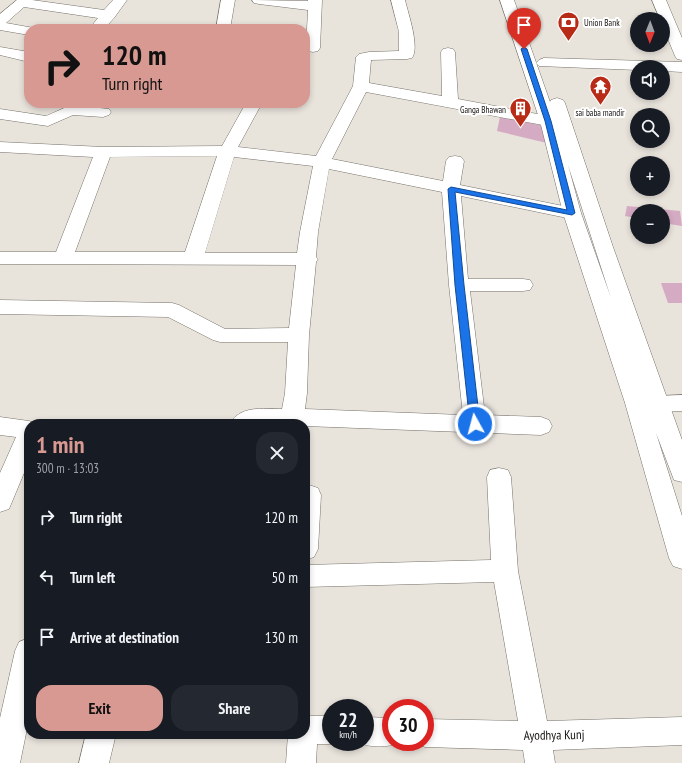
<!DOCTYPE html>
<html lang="en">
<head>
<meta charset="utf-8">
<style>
	body { margin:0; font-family:"PT Sans Narrow",sans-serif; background:#242831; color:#f1f3f6; height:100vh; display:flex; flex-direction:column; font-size:15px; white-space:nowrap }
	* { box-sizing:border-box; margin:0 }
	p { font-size:13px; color:#9ea1a6 }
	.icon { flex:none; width:22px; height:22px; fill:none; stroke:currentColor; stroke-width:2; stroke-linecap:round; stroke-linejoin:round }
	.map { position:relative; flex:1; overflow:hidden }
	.side { position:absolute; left:24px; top:419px; width:286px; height:320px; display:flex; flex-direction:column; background:#171b24; border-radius:16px; box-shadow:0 2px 6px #0003 }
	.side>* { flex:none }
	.top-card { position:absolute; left:24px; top:24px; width:286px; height:84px; border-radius:16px; box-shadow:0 2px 6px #0003; background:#d79991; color:#111; overflow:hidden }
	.needle { width:26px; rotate:181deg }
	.tools { position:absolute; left:630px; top:12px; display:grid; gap:8px }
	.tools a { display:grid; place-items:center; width:40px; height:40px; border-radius:50%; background:#171b24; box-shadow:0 2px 6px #0003; font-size:20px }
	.speed { position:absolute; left:322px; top:699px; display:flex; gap:8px; font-size:20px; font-weight:700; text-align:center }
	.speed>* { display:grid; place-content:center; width:52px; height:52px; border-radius:50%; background:#171b24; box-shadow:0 2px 6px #0003; line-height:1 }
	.speed small { font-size:10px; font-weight:400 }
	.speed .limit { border:6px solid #d22; background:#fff; color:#111 }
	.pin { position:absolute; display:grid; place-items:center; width:34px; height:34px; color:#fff; margin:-41px -17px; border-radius:50% 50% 50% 0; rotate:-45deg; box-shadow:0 0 4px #0007 }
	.pin .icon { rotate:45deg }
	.me { position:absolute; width:44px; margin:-22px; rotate:353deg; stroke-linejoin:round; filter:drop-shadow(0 0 3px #0008) }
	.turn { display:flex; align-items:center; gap:14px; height:84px; padding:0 12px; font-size:18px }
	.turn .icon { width:52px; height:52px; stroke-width:2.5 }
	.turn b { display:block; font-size:28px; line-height:34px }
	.round { display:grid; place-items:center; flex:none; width:42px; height:42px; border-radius:16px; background:#242831 }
	.head { display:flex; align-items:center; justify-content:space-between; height:68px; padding:0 12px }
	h1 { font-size:24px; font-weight:800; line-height:30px; color:#d79991 }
	.action { display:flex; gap:8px; margin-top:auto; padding:8px 12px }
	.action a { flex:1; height:46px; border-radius:16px; background:#d79991; color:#111; font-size:16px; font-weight:800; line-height:46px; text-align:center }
	.action a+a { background:#242831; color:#f1f3f6 }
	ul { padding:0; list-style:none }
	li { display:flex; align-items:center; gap:12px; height:60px; padding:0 12px }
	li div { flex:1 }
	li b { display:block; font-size:15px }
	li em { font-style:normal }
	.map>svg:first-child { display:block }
	.building { fill:#d5aac3 }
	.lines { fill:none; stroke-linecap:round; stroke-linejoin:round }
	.minor-casing { stroke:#76726a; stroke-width:1 }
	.tertiary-casing { stroke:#76726a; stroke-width:1 }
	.minor { fill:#fff; fill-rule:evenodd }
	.tertiary { fill:#fff; fill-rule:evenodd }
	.route { fill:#1a73e8; stroke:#114b97 }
	.labels { text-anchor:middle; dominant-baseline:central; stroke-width:4; stroke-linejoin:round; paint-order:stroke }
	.far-poi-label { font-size:9px; fill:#161411; stroke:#fff; text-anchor:start }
	.near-street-label { font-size:13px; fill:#161411; stroke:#fff }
</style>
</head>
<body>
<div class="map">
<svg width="682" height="763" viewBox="0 0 682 763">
	<rect width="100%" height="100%" fill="#e8e3db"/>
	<g class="building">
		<polygon points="500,117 544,126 547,143 497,131"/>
		<polygon points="627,206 680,211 682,226 663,223 663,211 637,211 637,218 625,216"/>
		<polygon points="661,283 682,283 682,303 668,303"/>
	</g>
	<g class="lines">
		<defs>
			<g id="minor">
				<polygon points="17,0 32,0 104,10 113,0 127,0 114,18 104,29 89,29 98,18 24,7 6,23 34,28 35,29 29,29 29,35 0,30 0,14"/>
				<polygon points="221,0 235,0 230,29 216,29"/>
				<polygon points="252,0 308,1 308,0 322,0 320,48 318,51 313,52 308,51 306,48 308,10 259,4 254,3"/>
				<path d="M391,0h14c3,13 15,47 7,58l-5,1 -36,1 -2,23 73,13 -1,-44 2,-3 5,-1 5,1 2,3 3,47 90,17 6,2 2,3 -2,3 -6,2 -182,-34 -34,67 111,22 3,-20 3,-4 6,-1 6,1 3,4 -4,24 118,24 3,4 -3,4 -6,2 -111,-23 7,83h55l7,1 3,5 -3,5 -7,1h-53l15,124 56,2 8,3 3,6 -3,6 -8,3 -236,-9v-2h-75c10,-19 33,-15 52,-15l3,-16 3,-51h-68l-7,-2 -45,-23 -168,-3v-14l172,3 7,2 46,24 64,-1 7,-63 -296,-1v-12h56l37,-95 -93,-5v-10l103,5 119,-1 24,-43h16l-24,44 78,9 37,-70 3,-29 3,-3 10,-2 30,-1v-19zM217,156l-32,96h-110l35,-95zM234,157l79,9 -13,66 -3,21h-92zM329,169l113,23 7,93 14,130 -158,-6 2,-16 2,-58 7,-73 2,-3 -2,-2 2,-25z"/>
				<polygon points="652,0 666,0 682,38 682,60 677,59 675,56 663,27 663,19 660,19"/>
				<polygon points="0,47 29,52 29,62 0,55"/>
				<polygon points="544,58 682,62 682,72 663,71 663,67 637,67 637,70 539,66 536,63 539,60"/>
				<polygon points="71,105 109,109 111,112 109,115 103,117 73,115 48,126 0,119 0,109 46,116"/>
				<polygon points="682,395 682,411 658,412 650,410 647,404 650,398 658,396"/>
				<polygon points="0,417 29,421 37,424 29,424 29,461 9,509 0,512 0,473 16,437 0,435"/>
				<polygon points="499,468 508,470 511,477 518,571 547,721 682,717 682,745 553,750 555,763 525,763 523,750 425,747 415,743 414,742 425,742 425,719 518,721 494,582 305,587 305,565 491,560 487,477 490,470"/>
				<polygon points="309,485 318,488 321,495 318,549 314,557 305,560 305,487"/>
				<polygon points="29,638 29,719 20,763 0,763 0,718 15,651 19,642"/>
				<polygon points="305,716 331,716 331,742 337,742 331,744 317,744 316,763 286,763 288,734 305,734"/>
				<path d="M365,717l26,1v24h10c-14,6 -30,6 -44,0h8z"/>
				<polygon points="86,734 116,734 109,763 79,763"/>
			</g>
			<path id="tertiary" d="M500,0h14l36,102 1,-2 6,-2 6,2 2,3 48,144 69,193v42l-8,-2 -18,-47 26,83v53l-9,-3 -4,-8 -44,-155 -62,-190 -23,-92zM568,165l43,133 -30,-85z"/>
		</defs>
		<use href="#minor" class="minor-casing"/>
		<use href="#tertiary" class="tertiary-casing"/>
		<use href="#minor" class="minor"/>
		<use href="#tertiary" class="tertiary"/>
	</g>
	<polygon class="route" points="524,47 527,49 551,121 575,213 572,215 455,192 464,285 480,424 475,428 470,424 455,285 448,189 451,187 567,210 545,121 521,49"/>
	<defs>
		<symbol id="bank-pin" viewBox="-11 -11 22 30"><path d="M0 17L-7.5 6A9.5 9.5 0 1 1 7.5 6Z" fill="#b82b16" stroke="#fff"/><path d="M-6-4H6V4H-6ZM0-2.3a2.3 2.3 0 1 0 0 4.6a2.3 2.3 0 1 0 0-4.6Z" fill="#fff"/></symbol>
		<symbol id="temple-pin" viewBox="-11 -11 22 30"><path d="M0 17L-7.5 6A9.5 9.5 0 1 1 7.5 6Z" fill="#b82b16" stroke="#fff"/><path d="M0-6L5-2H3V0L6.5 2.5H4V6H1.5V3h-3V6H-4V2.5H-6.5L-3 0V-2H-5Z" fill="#fff"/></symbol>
		<symbol id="building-pin" viewBox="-11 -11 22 30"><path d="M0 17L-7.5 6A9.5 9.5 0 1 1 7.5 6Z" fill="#b82b16" stroke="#fff"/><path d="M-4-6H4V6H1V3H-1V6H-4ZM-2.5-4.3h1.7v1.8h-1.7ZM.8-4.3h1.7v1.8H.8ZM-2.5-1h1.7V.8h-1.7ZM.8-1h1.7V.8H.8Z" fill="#fff"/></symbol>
	</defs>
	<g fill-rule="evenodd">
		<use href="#bank-pin" x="556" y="10" width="25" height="34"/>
		<use href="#temple-pin" x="588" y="74" width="25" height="34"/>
		<use href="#building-pin" x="508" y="96" width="25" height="34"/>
	</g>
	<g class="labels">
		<g class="far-poi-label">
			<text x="584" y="22">Union Bank</text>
			<text x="506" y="109" text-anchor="end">Ganga Bhawan</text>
			<text x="600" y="112" text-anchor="middle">sai baba mandir</text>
		</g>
		<g class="near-street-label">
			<text transform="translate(554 735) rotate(-1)">Ayodhya Kunj</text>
		</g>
	</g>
</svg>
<div class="tools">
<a><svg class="needle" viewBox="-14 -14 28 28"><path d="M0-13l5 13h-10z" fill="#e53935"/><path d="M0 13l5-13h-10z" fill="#9ea1a6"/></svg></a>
<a><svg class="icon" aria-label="sound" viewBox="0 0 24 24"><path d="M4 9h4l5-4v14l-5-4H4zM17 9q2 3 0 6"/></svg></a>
<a><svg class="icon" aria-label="search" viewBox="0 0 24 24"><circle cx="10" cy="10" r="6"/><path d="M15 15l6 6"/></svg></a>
<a>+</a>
<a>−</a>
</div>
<div class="speed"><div>22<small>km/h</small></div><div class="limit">30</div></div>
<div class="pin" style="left:524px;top:49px;background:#d93025"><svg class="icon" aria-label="arrive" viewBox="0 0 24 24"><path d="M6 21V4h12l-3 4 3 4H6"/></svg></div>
<svg class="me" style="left:475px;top:424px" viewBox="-20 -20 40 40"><circle r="17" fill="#1a73e8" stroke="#fff" stroke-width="3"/><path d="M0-11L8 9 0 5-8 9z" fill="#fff"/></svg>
<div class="top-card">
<div class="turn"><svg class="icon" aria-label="right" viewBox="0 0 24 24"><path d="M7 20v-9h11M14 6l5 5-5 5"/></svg><div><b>120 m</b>Turn right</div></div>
</div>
<section class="side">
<div class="head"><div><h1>1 min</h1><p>300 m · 13:03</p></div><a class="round"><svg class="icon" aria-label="close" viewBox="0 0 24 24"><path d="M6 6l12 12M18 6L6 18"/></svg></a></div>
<ul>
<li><svg class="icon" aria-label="right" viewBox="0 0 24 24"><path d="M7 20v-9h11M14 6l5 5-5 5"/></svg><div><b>Turn right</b></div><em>120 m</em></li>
<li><svg class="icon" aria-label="left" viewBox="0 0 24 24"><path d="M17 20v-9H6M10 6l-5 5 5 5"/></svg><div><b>Turn left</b></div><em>50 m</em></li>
<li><svg class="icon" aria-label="arrive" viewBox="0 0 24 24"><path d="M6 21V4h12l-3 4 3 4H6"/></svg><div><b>Arrive at destination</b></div><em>130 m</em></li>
</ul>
<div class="action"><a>Exit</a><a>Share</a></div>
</section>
</div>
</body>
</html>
